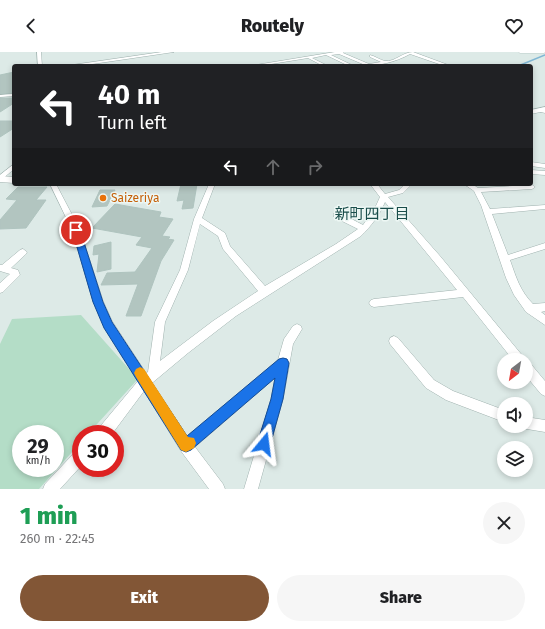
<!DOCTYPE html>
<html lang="en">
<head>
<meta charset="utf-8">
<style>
	body { margin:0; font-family:"Fira Sans","Noto Sans JP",sans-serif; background:#f6f6f6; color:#202124; height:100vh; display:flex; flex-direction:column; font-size:15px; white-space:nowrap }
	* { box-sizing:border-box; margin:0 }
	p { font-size:13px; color:#757577 }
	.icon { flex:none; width:22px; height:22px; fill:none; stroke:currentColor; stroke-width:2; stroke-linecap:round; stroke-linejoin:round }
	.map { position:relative; height:437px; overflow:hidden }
	.details { display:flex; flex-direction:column; background:#fff; flex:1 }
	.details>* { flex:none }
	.banner { position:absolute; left:12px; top:12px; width:521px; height:122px; border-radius:4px; box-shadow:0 2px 6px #0003; background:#202124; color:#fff; overflow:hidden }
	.needle { width:26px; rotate:211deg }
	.tools { position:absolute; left:497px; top:301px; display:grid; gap:8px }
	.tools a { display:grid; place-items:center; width:36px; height:36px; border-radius:50%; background:#fff; box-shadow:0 2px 6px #0003; font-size:20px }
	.speed { position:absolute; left:12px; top:373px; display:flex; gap:8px; font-size:20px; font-weight:700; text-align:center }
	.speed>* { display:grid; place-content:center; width:52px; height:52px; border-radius:50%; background:#fff; box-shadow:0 2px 6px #0003; line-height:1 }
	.speed small { font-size:10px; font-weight:400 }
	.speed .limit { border:6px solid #d22; background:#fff; color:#111 }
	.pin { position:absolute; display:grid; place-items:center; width:34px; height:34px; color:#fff; margin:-17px; border:2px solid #fff; border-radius:50%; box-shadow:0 1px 4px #0007 }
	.me { position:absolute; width:44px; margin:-22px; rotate:16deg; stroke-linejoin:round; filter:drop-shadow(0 0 3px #0008) }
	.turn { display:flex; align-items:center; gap:14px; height:84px; padding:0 20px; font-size:18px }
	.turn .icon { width:52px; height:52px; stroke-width:2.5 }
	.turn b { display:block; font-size:28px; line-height:34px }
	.lanes { display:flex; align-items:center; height:38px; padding:0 20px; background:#0003; justify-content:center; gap:20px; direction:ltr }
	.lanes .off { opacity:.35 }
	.round { display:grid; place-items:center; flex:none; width:42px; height:42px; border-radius:21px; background:#f6f6f6 }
	.head { display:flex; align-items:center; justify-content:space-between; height:68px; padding:0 20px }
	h1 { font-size:24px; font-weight:800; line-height:30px; color:#1e9e55 }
	.cta { display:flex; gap:8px; margin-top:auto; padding:8px 20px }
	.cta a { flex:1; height:46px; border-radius:24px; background:#825636; color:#fff; font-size:16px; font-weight:800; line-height:46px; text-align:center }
	.cta a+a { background:#f6f6f6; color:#202124 }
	header { display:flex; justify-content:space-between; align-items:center; height:52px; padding:0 20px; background:#fff; font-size:18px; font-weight:800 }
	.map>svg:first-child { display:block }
	.green { fill:#b4ddc7; fill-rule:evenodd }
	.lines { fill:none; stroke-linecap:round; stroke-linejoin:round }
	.stream { stroke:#80b7d4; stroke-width:1.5 }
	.building { fill:#b2c5c0; stroke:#afc4bf }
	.service-casing { stroke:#a0b2af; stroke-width:2.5 }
	.minor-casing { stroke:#a0b2af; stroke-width:1 }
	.tertiary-casing { stroke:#a0b2af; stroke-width:1 }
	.service { stroke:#fff; stroke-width:2 }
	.minor { fill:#fff; fill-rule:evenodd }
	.tertiary { fill:#fff; fill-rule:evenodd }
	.route { fill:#1a73e8; stroke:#114b97 }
	.slow { fill:#f59e0b }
	.food-dot { fill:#e8710a; stroke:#edf7f4; stroke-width:1.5 }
	.labels { text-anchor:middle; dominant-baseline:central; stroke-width:3; stroke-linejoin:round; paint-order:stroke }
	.far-food-label { font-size:12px; fill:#c56008; stroke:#edf7f4; text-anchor:start }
	.neighbourhood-label { font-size:15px; fill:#194d4a; stroke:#edf7f4 }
</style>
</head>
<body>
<header><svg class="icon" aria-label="back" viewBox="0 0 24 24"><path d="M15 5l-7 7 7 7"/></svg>Routely<svg class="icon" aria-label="heart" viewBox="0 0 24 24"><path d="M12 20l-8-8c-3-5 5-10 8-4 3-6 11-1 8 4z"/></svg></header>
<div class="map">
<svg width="545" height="437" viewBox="0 0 545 437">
	<rect width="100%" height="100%" fill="#ddeae7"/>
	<path class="green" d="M81,263l57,64 -50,55h-7v8l-42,47h-39v-145l12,-25zM21,382h34v34h-34z"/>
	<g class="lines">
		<polyline class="stream" points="518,14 545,3"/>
	</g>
	<g class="building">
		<polygon points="14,20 14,41 0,42 0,23"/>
		<polygon points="0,46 14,46 14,51 0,60"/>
		<polygon points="0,69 14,69 14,76 0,85"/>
		<polygon points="181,132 197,132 193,156 182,157 184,148 177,149"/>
		<polygon points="18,135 47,135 36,148 46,148 26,176 0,177 0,168 17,148 6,147"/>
		<polygon points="100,138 115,138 107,154 92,155"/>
		<polygon points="115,152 161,160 159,165 173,167 162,184 170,185 168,187 174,188 161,209 141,264 126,264 138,232 101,233 107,221 135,220 152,196 136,193 142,185 92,176"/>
		<polygon points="111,190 111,217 97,220 99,202 93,203 94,194"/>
	</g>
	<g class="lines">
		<defs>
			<polyline id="service" points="520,0 544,0"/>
			<g id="minor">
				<polygon points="37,0 41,0 42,14 38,14"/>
				<path d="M335,0h9l-1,1 26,11 12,-2 -11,-5v-2c5,1 10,5 15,6 10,1 18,-9 28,-9l38,14h-6l-35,-12c-14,8 -32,12 -47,12l2,-1 -26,-11 -8,1 23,11h-5l-23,-11 -14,3 16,8h-5l-15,-8 -49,8h-9z"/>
				<polygon points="14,42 14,44 0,45 0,43"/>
				<polygon points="537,57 545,58 545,61 537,59"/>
				<polygon points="531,110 545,112 545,116 531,114"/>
				<polygon points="14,112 14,117 0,129 0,123"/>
				<polygon points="531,118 545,119 545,123 531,122"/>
				<path d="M50,132h6l24,46 23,71 9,20 34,52 2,-1 7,-50 25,-52 14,-51 15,-35h6l-13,34 23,15 5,13 35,40 71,-42 22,-15 -24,-12v-4h6l23,12 12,-17 5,-11 -10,-13h7l8,10 14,-4 6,-6h7l-9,9 -15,4 52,59 86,104h-13l-50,-63 -89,10 -3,-1 -2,-3 2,-3 3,-1 83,-9 -72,-88c-6,14 -14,24 -24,34l-125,80 -48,37 -36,30 35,53 91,-76 6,-21 9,-13 4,-2 4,2 1,3 -9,15 -10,55 -25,90h-14l27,-90 4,-21 -80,69 28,37 2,5h-16l-28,-38 -37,-60 -32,43h-16l2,-5 40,-48 -35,-57 -10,-23 -21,-71zM200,172l18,12 5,13 35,42 -45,30 -53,40 5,-39 23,-52z"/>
				<path d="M464,132h8l6,4 54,-3 3,2 -3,2 -51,3 9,17 55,-4v4l-53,5 16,41 37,-12v6l-35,11c6,17 10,31 23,44l12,-1v8l-4,1 4,3v10l-19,-13 -12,-17 -8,-17 -25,-73 -7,-14z"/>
				<polygon points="23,197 27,200 26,202 11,216 18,218 20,223 3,240 0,241 0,231 10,222 0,219 0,213 2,213 20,198"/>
				<polygon points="394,284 398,286 434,328 453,339 504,358 504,370 446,348 426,336 390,292 389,289 390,286"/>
				<polygon points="526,309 530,311 545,329 545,344 541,342 526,324"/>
				<polygon points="526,365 545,368 545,380 521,376 521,374 526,374"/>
				<polygon points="81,397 81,414 60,437 43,437 45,432 76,399"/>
			</g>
			<g id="tertiary">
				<polygon points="162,0 174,0 79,14 65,14"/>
				<polygon points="545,55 545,59 531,62 531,58"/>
				<polygon points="0,124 14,125 14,131 0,130"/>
			</g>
		</defs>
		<use href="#service" class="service-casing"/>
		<use href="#minor" class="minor-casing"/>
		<use href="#tertiary" class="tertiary-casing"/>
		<use href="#service" class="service"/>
		<use href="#minor" class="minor"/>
		<use href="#tertiary" class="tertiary"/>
	</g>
	<polygon class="route" points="73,176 78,176 80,178 103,250 112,270 187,384 279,307 283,306 287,307 289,311 283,347 269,397 264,399 259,397 257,392 271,347 275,326 191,398 186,400 181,398 104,276 93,250 72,178"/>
	<polygon class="slow" points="140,315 144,317 188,385 194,386 196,391 194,396 186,400 181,398 136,325 134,321 136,317"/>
	<circle class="food-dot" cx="103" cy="146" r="4"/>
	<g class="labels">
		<g class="far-food-label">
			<text x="111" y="146">Saizeriya</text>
		</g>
		<g class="neighbourhood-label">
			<text x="372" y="162">新町四丁目</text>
		</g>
	</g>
</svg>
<div class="tools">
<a><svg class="needle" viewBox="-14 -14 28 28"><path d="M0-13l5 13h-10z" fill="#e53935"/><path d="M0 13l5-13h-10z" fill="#757577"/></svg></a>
<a><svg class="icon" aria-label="sound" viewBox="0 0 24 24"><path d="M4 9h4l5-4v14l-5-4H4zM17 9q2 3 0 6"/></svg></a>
<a><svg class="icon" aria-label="layers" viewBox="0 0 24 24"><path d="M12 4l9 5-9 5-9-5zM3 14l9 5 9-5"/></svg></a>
</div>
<div class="speed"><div>29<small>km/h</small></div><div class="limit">30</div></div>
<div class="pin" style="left:76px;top:178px;background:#d93025"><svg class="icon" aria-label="arrive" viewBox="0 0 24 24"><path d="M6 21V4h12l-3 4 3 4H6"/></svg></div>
<svg class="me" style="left:264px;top:392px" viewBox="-20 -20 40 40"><path d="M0-17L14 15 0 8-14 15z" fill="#1a73e8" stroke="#fff" stroke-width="4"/></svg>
<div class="banner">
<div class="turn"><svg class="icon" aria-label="left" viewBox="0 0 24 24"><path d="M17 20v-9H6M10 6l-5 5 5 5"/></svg><div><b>40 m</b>Turn left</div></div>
<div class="lanes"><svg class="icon" aria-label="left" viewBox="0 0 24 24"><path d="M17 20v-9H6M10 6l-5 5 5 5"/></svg><svg class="icon off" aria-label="ahead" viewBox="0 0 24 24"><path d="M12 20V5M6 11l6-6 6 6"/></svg><svg class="icon off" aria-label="right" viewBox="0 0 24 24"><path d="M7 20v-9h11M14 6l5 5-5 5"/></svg></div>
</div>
</div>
<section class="details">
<div class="head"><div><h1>1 min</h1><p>260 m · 22:45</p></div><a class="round"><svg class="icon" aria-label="close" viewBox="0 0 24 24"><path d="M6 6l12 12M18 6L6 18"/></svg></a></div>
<div class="cta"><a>Exit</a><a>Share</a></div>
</section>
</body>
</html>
